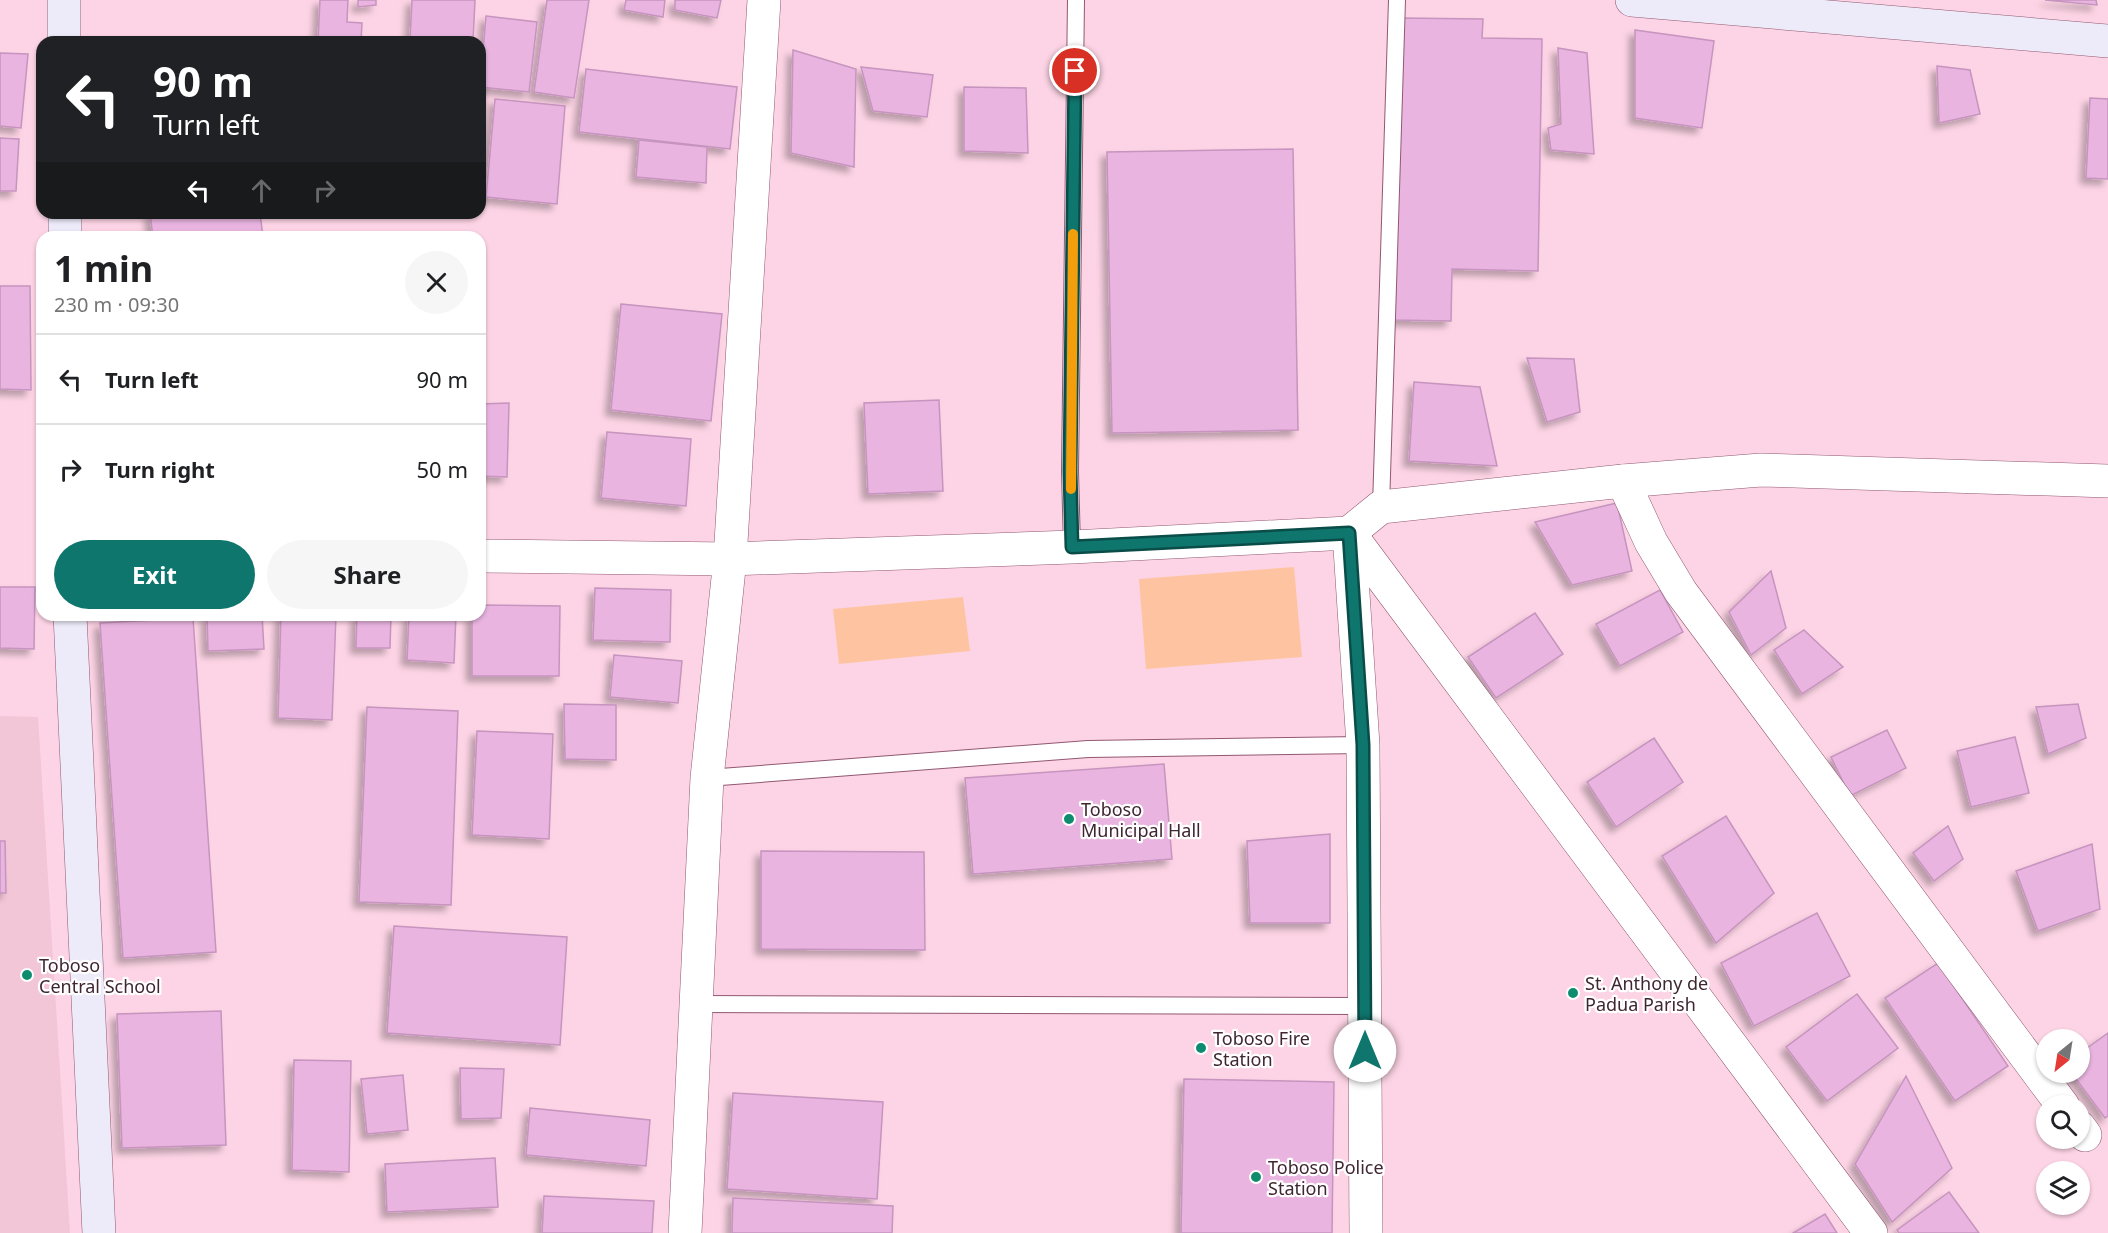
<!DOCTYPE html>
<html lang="en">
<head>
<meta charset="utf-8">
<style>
	body { margin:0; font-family:"Noto Sans",sans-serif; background:#f6f6f6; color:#202124; height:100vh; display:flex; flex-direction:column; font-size:22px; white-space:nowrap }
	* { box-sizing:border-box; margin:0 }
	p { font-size:20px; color:#757577 }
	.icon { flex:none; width:33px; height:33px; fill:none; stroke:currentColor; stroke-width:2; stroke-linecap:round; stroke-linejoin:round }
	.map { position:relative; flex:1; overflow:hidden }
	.details { position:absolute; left:36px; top:231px; width:450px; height:390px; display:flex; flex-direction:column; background:#fff; border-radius:18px; box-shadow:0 2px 4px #0004 }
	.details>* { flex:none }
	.top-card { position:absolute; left:36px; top:36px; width:450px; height:183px; border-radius:18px; box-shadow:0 2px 4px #0004; background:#202124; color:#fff; overflow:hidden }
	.needle { width:39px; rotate:210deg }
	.buttons { position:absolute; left:2036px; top:1029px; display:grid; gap:12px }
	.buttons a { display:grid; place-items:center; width:54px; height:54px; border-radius:50%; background:#fff; box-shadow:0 2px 4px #0004; font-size:30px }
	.pin { position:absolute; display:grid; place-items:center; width:51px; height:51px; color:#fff; margin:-26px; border:3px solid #fff; border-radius:50%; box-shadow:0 2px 6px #0007 }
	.me { position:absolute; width:66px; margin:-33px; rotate:0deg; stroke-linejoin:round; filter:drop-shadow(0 0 4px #0008) }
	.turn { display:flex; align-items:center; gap:21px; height:126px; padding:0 18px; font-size:27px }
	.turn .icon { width:78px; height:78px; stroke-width:2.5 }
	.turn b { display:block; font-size:42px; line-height:51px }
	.lanes { display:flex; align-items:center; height:57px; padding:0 18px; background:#0003; justify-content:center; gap:30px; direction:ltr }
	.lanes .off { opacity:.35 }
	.round { display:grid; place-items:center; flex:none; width:63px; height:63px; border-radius:32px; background:#f6f6f6 }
	.head { display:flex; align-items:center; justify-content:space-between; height:102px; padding:0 18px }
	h1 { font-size:36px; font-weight:700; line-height:45px }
	.cta { display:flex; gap:12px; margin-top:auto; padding:12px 18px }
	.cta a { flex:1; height:69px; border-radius:36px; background:#0f766e; color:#fff; font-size:24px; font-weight:700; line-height:69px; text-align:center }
	.cta a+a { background:#f6f6f6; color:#202124 }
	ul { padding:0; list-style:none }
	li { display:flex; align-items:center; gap:18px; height:90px; padding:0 18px; border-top:2px solid #e0e0e0 }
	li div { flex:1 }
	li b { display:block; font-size:22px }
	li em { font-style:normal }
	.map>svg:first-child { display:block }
	.built { fill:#f2c5d7 }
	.green { fill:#fec4a1 }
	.building { fill:#e9b5e0; stroke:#c694be; stroke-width:1.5; filter:url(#shadow) }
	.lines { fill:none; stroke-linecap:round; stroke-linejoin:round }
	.service-casing { stroke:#915871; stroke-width:18 }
	.minor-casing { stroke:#915871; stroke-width:34 }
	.secondary-casing { stroke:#915871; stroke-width:34 }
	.service { stroke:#fff; stroke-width:16 }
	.minor { stroke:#fff; stroke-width:33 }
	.secondary { stroke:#edebf9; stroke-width:33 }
	.route-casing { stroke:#0a4d48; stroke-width:15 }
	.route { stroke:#0f766e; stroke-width:10 }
	.slow { stroke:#f59e0b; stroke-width:10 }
	.poi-dot { fill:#0e8c70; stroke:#fff; stroke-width:2 }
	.labels { text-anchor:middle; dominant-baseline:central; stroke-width:4.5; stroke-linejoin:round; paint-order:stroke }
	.poi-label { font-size:18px; fill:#3f2631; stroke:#fff; text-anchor:start }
</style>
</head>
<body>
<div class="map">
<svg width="2108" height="1233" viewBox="0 0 2108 1233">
	<defs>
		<filter id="shadow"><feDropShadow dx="-5.5" dy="5.5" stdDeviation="3" flood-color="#0004"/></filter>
	</defs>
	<rect width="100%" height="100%" fill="#fdd4e5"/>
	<polygon class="built" points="0,716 38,717 70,1233 0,1233"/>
	<g class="green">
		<polygon points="1294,567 1302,657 1146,669 1139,579"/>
		<polygon points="963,597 970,651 839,664 833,609"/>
	</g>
	<g class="building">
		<polygon points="320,0 348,0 347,22 362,23 361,42 318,42"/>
		<polygon points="358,0 376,0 376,5 358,7"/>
		<polygon points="412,0 475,0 473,42 410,42"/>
		<polygon points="547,0 589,0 574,98 534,92"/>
		<polygon points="626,0 665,0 663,17 624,10"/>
		<polygon points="675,0 721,0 717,18 675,10"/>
		<polygon points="2096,0 2097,5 2045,0"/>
		<polygon points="486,16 537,22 529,92 480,87"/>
		<polygon points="1400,18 1483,19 1482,38 1542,39 1538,271 1452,269 1451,321 1395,320"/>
		<polygon points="1635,30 1714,41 1702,128 1635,118"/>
		<polygon points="1558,48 1587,53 1594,154 1551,150 1548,128 1561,124"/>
		<polygon points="793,50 856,69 854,167 791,153"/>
		<polygon points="0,53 28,54 21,128 0,126"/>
		<polygon points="1937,66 1970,70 1980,114 1939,123"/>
		<polygon points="861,67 933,75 927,117 873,111"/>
		<polygon points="586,69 737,87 730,149 579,132"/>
		<polygon points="964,87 1026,88 1028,153 964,151"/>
		<polygon points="2090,98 2108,99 2108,179 2086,178"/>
		<polygon points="495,99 565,106 557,204 486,197"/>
		<polygon points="0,138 19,139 16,191 0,191"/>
		<polygon points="639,140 707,147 706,183 636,177"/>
		<polygon points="1293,149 1298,430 1112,433 1107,152"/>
		<polygon points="150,213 260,213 263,237 153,237"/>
		<polygon points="0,286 30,286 31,390 0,389"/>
		<polygon points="621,304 722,314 711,421 611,410"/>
		<polygon points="1527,358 1574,359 1580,412 1547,422"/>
		<polygon points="1414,382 1480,387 1497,466 1409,461"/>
		<polygon points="939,400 943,491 868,494 864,403"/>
		<polygon points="509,403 507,477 480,476 480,404"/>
		<polygon points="607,432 691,439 686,506 601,498"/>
		<polygon points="1617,503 1632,571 1572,585 1535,522"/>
		<polygon points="1771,571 1786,628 1751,655 1729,612"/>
		<polygon points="0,587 35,587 34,649 0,648"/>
		<polygon points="595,588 671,590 670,642 593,640"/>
		<polygon points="1660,590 1683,632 1620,666 1596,624"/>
		<polygon points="480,605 560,606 559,676 472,676 472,615 480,615"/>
		<polygon points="1535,613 1563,654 1496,698 1468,657"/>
		<polygon points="207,615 262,615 264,649 208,651"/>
		<polygon points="281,615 336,615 332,720 278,718"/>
		<polygon points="357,615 391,615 390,648 356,648"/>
		<polygon points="409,615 456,615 454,663 407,660"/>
		<polygon points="193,618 216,952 123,958 100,623"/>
		<polygon points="1804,630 1843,667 1802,694 1774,650"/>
		<polygon points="614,655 682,661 678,703 610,697"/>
		<polygon points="564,704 616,705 616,760 565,759"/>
		<polygon points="2078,704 2086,738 2048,754 2036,707"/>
		<polygon points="367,707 458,711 451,905 359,902"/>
		<polygon points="1887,730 1906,768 1850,796 1831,757"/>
		<polygon points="477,731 553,734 549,839 472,835"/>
		<polygon points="2015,737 2029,793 1971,807 1957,751"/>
		<polygon points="1654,738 1683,782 1616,827 1587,782"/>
		<polygon points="1164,764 1172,859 973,874 965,778"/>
		<polygon points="1726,816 1774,893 1716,943 1662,856"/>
		<polygon points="1948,826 1963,859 1934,881 1913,853"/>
		<polygon points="1330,834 1330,923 1250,923 1247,841"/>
		<polygon points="0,841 5,841 6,893 0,893"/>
		<polygon points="2092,844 2100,909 2038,931 2016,871"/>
		<polygon points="761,851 924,852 925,950 761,949"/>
		<polygon points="1817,913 1850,976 1754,1026 1721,963"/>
		<polygon points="394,926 567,937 560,1045 387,1033"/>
		<polygon points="1938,963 2008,1066 1955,1101 1885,998"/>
		<polygon points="1857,994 1898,1048 1827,1101 1786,1047"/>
		<polygon points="221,1011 226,1145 122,1148 117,1014"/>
		<polygon points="2108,1033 2108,1116 2105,1118 2071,1072 2079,1072 2079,1054"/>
		<polygon points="294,1060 351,1061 349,1172 292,1170"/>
		<polygon points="460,1068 504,1069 501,1118 461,1119"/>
		<polygon points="403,1075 408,1130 367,1134 361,1079"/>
		<polygon points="1906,1076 1952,1168 1892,1222 1855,1164"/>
		<polygon points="1184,1079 1334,1082 1332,1233 1181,1233"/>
		<polygon points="733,1093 883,1102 877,1199 727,1189"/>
		<polygon points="530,1108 650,1120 646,1166 526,1155"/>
		<polygon points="495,1158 498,1207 387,1212 385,1164"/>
		<polygon points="1949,1192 1979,1233 1899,1233 1897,1230"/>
		<polygon points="544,1196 654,1201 652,1233 542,1233"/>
		<polygon points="733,1198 893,1206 892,1233 732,1233"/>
		<polygon points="1825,1214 1837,1233 1793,1233"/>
	</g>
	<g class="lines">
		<defs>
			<g id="service">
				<polyline points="1381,507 1397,0"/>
				<polyline points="1072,547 1070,471 1076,0"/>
				<polyline points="707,778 1088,749 1363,745"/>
				<polyline points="696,1004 1365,1006"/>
			</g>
			<g id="minor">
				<polyline points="1623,481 1651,542 1681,592 2063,1106"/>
				<polyline points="1349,533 1871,1233"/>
				<polyline points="1349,533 1363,745 1366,1233"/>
				<polyline points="480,556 730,559 1072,547 1349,533 1381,507 1623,481 1761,470 2108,481"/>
				<polyline points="2079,1127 2085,1135"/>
				<polyline points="685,1233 707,778 730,559 764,0"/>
			</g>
			<g id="secondary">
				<polyline points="64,0 64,42"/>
				<polyline points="1632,0 2108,41"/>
				<polyline points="65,213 65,237"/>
				<polyline points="70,615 99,1233"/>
			</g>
		</defs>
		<use href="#service" class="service-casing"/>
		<use href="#minor" class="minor-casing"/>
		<use href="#secondary" class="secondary-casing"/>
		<use href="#service" class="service"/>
		<use href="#minor" class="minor"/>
		<use href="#secondary" class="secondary"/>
	</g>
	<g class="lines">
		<defs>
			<polyline id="route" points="1075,71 1070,471 1072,547 1349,533 1363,745 1365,1051"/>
		</defs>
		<use href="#route" class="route-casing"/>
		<use href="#route" class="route"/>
		<polyline class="slow" points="1071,489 1073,234"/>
	</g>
	<g class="poi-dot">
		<circle cx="1069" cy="819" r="6"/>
		<circle cx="27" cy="975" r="6"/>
		<circle cx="1573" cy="993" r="6"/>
		<circle cx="1201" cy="1048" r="6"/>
		<circle cx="1256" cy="1177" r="6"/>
	</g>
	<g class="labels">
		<g class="poi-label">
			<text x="1081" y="809">Toboso<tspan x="1081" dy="21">Municipal Hall</tspan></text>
			<text x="39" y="965">Toboso<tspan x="39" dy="21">Central School</tspan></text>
			<text x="1585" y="983">St. Anthony de<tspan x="1585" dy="21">Padua Parish</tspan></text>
			<text x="1213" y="1038">Toboso Fire<tspan x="1213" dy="21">Station</tspan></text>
			<text x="1268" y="1167">Toboso Police<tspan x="1268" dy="21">Station</tspan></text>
		</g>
	</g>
</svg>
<div class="buttons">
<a><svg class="needle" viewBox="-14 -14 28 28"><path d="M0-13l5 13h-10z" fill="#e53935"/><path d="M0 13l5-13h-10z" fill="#757577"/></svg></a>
<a><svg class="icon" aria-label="search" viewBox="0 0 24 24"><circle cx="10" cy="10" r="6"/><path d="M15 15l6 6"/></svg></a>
<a><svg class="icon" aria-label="layers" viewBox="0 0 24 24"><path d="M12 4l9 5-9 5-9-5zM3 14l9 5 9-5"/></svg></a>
</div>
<div class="pin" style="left:1075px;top:71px;background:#d93025"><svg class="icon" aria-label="arrive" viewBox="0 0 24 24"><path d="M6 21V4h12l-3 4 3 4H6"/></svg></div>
<svg class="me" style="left:1365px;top:1051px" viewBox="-20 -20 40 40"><circle r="19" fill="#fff"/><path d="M0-13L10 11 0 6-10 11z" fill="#0f766e"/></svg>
<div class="top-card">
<div class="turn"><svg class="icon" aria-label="left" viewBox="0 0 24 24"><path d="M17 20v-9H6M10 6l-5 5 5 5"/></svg><div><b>90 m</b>Turn left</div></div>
<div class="lanes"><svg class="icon" aria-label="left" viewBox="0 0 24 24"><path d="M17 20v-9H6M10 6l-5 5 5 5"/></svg><svg class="icon off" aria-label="ahead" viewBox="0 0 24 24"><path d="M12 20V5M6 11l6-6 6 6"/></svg><svg class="icon off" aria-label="right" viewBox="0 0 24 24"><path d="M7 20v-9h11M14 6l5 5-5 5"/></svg></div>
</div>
<section class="details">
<div class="head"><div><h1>1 min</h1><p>230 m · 09:30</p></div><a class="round"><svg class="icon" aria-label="close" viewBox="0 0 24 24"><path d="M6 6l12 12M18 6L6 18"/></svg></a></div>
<ul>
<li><svg class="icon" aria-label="left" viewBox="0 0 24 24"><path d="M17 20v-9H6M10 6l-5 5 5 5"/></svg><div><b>Turn left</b></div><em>90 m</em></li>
<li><svg class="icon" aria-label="right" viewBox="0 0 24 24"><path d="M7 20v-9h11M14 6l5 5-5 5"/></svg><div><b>Turn right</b></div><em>50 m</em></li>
</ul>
<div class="cta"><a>Exit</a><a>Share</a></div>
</section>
</div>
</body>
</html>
